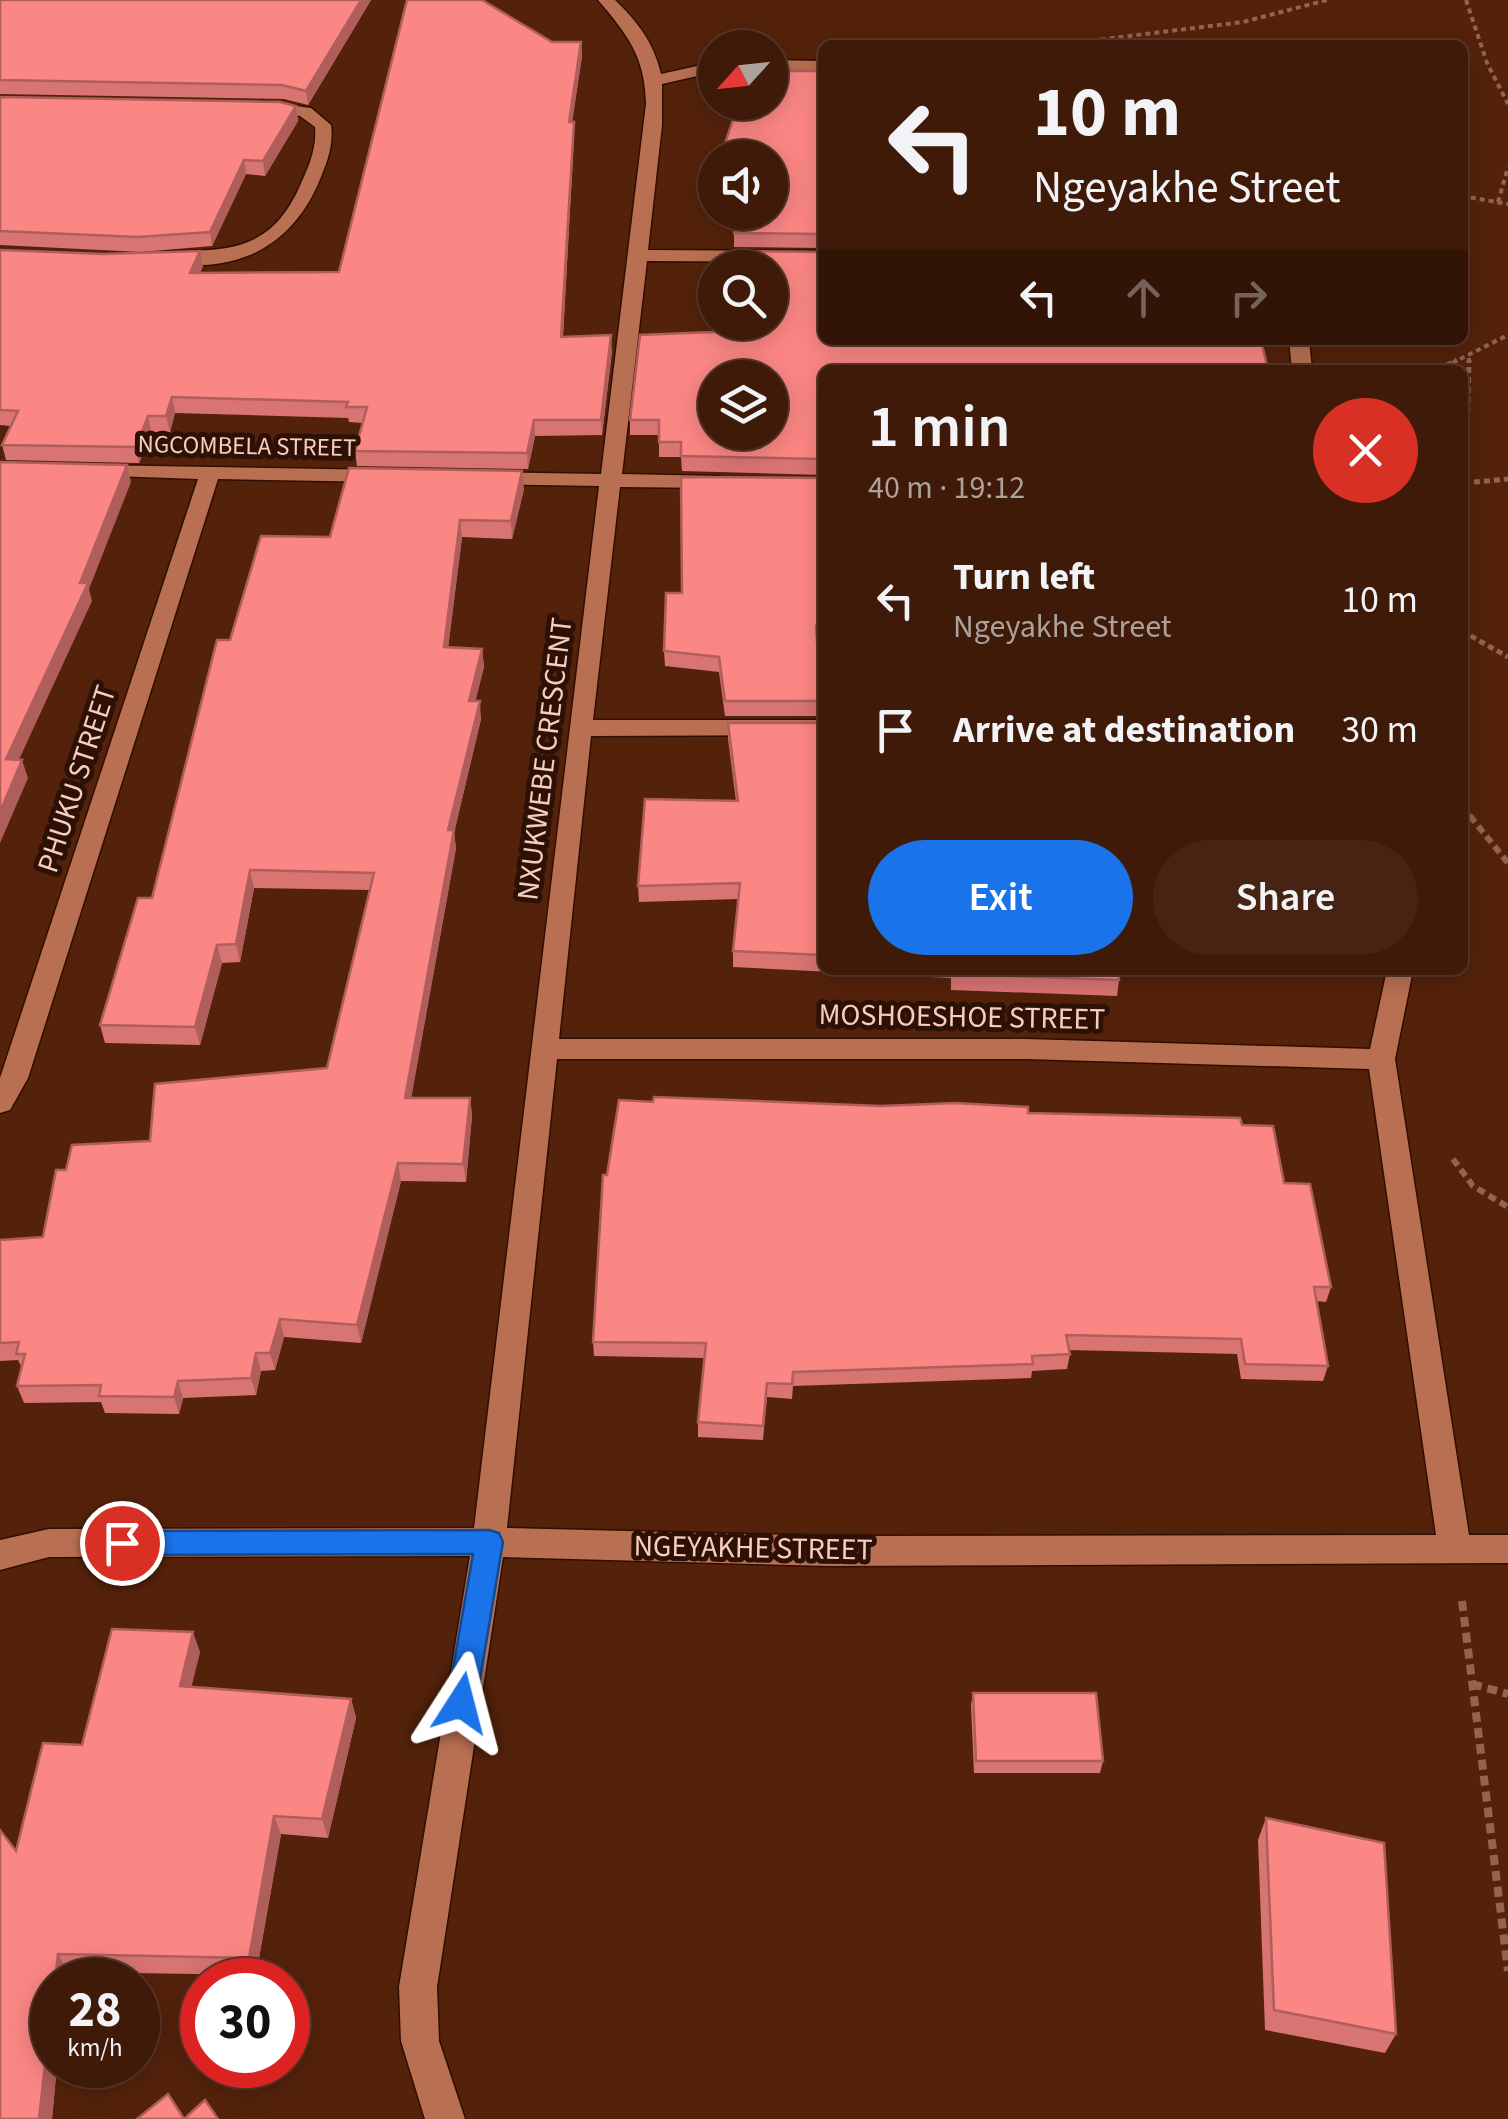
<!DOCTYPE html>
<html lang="en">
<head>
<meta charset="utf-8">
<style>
	body { margin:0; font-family:"Source Sans 3",sans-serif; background:#462312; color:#f1f3f6; height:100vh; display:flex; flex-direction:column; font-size:38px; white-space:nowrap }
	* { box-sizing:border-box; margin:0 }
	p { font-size:32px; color:#ada19c }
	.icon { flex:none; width:55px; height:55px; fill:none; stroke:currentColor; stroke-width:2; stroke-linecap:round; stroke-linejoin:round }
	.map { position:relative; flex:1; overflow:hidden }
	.sheet { position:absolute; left:818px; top:365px; width:650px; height:610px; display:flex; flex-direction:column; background:#3f1a08; border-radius:15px; box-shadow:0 5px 25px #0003,0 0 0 2px #583829 }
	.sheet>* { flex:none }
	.top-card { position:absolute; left:818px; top:40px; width:650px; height:305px; border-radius:15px; box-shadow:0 5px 25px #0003,0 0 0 2px #583829; background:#3f1a08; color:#f1f3f6; overflow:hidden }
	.needle { width:65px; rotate:243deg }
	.controls { position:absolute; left:698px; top:30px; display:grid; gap:20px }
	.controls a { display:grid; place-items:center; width:90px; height:90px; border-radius:50%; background:#3f1a08; box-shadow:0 5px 25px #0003,0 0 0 2px #583829; font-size:50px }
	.speed { position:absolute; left:30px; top:1958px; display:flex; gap:20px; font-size:50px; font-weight:700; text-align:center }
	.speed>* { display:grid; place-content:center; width:130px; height:130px; border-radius:50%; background:#3f1a08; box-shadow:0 5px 25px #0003,0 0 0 2px #583829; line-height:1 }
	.speed small { font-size:25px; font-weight:400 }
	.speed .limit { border:15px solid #d22; background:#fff; color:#111 }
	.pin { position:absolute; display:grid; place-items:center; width:85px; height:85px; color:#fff; margin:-42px; border:5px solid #fff; border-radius:50%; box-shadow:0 2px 10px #0007 }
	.me { position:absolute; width:110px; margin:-55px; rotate:9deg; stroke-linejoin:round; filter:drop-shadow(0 0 8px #0008) }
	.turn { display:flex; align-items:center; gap:35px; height:210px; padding:0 50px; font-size:45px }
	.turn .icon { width:130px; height:130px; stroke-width:2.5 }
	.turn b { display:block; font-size:70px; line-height:85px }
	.lanes { display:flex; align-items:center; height:95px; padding:0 50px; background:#0003; justify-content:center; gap:50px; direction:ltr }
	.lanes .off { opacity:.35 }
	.round { display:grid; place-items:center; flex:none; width:105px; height:105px; border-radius:52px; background:#462312 }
	.overview { display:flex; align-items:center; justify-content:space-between; height:170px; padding:0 50px }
	h1 { font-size:60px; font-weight:600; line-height:75px }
	.cta { display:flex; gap:20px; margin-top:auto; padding:20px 50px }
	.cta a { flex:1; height:115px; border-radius:60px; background:#1a73e8; color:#fff; font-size:40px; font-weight:600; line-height:115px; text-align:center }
	.cta a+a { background:#462312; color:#f1f3f6 }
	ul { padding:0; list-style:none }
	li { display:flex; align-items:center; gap:30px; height:130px; padding:0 50px }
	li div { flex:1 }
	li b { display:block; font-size:38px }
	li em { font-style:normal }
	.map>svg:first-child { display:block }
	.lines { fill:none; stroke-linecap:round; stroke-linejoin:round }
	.minor-casing { stroke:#310e02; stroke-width:3 }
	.path-far3 { stroke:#92644f; stroke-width:4; stroke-dasharray:5 4; stroke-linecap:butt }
	.path-far2 { stroke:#92644f; stroke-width:5; stroke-dasharray:6 4; stroke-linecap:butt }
	.path-far1 { stroke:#92644f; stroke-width:6; stroke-dasharray:8 5; stroke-linecap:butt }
	.path { stroke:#92644f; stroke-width:8; stroke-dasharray:10 6; stroke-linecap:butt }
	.minor { fill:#b97052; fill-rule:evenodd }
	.wall { fill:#d87472; fill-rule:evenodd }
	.shaded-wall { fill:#b05e5c }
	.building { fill:#fb8784; stroke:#b05e5c; stroke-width:2.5; fill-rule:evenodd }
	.route { fill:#1a73e8; stroke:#114b97; stroke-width:2.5 }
	.labels { text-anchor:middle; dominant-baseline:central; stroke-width:10; stroke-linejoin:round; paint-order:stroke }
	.far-street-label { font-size:25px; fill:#f7cebe; stroke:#2e1106 }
	.street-label { font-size:30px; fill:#f7cebe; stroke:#2e1106 }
</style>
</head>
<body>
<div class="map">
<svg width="1508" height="2119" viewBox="0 0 1508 2119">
	<rect width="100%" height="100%" fill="#54220b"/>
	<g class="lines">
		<defs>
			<g id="minor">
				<path d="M598,0h17c22,21 39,43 46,74l54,-12v10l-53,12v41l-14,125 174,1v11l-175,-1 -25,213 96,2 10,6 -10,6 -98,-1 -27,233h229v15l-231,1 -32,303h466l345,10 17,-79h26l-18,89 74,476h39v28l-679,3 -326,-9 -66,430 2,54 26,78h-40l-24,-78 -2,-54 71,-431 -421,1 -49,13v-30l49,-11 425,-1 125,-1042 -113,-2 -10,-6 10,-6 115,2 45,-370c-1,-47 -18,-69 -48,-104zM557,1059h468l344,10 67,466 -607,1 -322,-8z"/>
				<polygon points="770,60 822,61 822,71 770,70"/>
				<path d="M261,101l50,7 20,17c3,21 -5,40 -13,59 -29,66 -87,92 -159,77v-8l7,-2c62,0 104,0 133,-63 9,-20 18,-39 16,-61l-15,-11 -45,-6 -2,-4z"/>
				<polygon points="1289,340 1309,340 1312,370 1292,370"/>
				<polygon points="91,465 383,470 393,476 383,482 218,479 28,1078 10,1110 0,1113 0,1078 198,479 84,475 81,471"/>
			</g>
		</defs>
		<use href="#minor" class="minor-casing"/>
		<g class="path-far3">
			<polyline points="1466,0 1487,63 1508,104"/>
			<polyline points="1056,45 1243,22 1327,0"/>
			<polyline points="1462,196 1508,204"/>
			<polyline points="1498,202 1508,167"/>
			<polyline points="1452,363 1508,335"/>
			<polyline points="1469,363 1469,354"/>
		</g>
		<g class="path-far2">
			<polyline points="1437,370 1457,360"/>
			<polyline points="1464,483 1508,479"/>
			<polyline points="1466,483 1469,360"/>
			<polyline points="1462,631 1508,657"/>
			<polyline points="1462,807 1472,819"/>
		</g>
		<g class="path-far1">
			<polyline points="1470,816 1508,863"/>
			<polyline points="1453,1159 1473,1186 1508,1207"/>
		</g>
		<g class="path">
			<polyline points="1462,1601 1508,1971"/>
			<polyline points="1472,1684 1508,1694"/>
		</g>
		<use href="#minor" class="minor"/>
	</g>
	<g class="wall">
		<polygon points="0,0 371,0 308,105 284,99 0,94"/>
		<polygon points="552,42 581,42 582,56 572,122 574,122 574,137 563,337 612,351 602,435 535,436 528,469 357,466 355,451 363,423 349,422 348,418 175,413 170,432 151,432 139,463 6,460 2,445 11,426 0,425 0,250 203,266 200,273 339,272"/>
		<polygon points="0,97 296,106 298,121 265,176 246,174 212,246 141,252 0,245"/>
		<polygon points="818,104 822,104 822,250 822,248 734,247 734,233"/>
		<path d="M731,251l91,1v88h439l7,30h-446v105l-140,-4 -1,-14h-22v-22h-29v-15l10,-85 73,-3 2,-28v18h55v-54h-41zM715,378h55v54h-55z"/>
		<polygon points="822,478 822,642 817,642 820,716 725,716 719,672 665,666 664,651 682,593"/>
		<polygon points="524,489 512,539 462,537 448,648 482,649 484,667 475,701 481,719 454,833 456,848 411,1098 470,1098 472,1116 466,1182 401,1181 361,1343 284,1337 275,1370 261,1371 256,1395 183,1398 179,1414 105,1413 101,1402 24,1403 17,1386 22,1368 18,1360 0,1361 0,1240 43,1237 66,1170 150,1141 327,1068 370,890 254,888 240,962 222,963 200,1045 105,1043 100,1025 152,898 230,640 330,537"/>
		<polygon points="728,723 822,723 822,970 1118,970 1119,980 1117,996 951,990 951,978 733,967 733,951 738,899 639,902 638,886 736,801 728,739"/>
		<polygon points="653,1102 1028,1113 1242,1125 1284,1183 1331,1287 1326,1302 1316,1301 1328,1366 1323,1381 1241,1379 1237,1354 1069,1350 1070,1354 1067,1369 1032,1371 1031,1378 793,1386 792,1399 767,1397 763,1440 698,1437 698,1422 704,1358 594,1356 593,1342 607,1175"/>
		<polygon points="200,1652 191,1687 351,1699 356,1718 328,1838 281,1834 256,1975 68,1972 52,2065 57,2065 52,2119 16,1851 82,1745"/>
		<polygon points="973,1693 1103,1761 1100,1773 974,1773 971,1705"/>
		<polygon points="1266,1818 1396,2034 1385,2053 1265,2030 1258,1840"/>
	</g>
	<g class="shaded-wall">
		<polygon points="361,0 371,0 308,105 306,91"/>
		<polygon points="581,42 582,56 570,137 569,122"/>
		<polygon points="296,106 298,121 265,176 263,161"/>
		<polygon points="574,122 574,137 562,352 561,337"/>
		<polygon points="244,160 246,174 212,246 210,232"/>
		<polygon points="200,251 203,266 193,288 190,273"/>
		<polygon points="611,335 612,351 602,435 601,420"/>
		<polygon points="172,397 175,413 170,432 166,416"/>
		<polygon points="148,416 151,432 139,463 136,447"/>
		<polygon points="534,420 535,436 528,469 527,453"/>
		<polygon points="127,465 131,482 89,589 92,601 11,777 6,759 80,583"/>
		<polygon points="522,471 524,489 512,539 511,521"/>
		<polygon points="460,520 462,537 446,665 444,647"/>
		<polygon points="482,649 484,667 471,719 469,701"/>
		<polygon points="480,701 481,719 454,833 456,848 408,1116 405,1098 448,830"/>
		<polygon points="22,760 28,778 0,843 0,812"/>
		<polygon points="250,870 254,888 240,962 236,944"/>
		<polygon points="217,945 222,963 200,1045 195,1027"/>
		<polygon points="470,1098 472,1116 466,1182 463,1164"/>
		<polygon points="398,1163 401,1181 361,1343 357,1325"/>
		<polygon points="280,1319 284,1337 275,1370 270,1353"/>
		<polygon points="256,1353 261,1371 256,1395 251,1378"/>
		<polygon points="178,1381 183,1398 179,1414 174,1397"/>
		<polygon points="193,1632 200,1652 187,1705 180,1686"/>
		<polygon points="351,1699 356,1718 328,1838 322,1819"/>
		<polygon points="274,1816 281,1834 256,1975 249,1958"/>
		<polygon points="58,1954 68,1972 67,1980 55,1980"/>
		<polygon points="52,2001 52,2065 57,2065 52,2119 39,2119"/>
	</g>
	<g class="building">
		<polygon points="0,0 361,0 306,91 282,85 0,80"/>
		<polygon points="407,0 482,0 552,42 581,42 569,122 574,122 561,337 611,335 601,420 534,420 527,453 355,451 367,407 346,407 348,402 172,397 166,416 148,416 136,447 2,445 18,411 0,410 0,250 103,254 200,251 190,273 339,272"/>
		<polygon points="770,71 818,71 818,104 822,104 822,234 734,233 737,212 770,212 770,158 720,158 739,102 770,102"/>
		<polygon points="0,97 280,102 296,106 263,161 244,160 210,232 138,237 0,231"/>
		<path d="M731,251l91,1v88h439l7,30h-446v89l-141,-3v-14h-22v-22h-29l10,-85 73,-3 2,-28v18h55v-54h-41zM715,378h55v54h-55z"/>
		<polygon points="0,462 127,465 80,583 88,583 6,759 22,760 0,812"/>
		<polygon points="349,468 522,471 511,521 460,520 444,647 482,649 469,701 480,701 448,830 454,830 405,1098 470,1098 463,1164 398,1163 357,1325 280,1319 270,1353 256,1353 251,1378 178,1381 174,1397 99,1396 101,1385 17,1386 25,1354 16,1354 19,1342 0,1343 0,1240 43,1237 56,1170 66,1170 72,1145 150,1141 155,1084 327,1068 374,873 250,870 236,944 217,945 195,1027 100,1025 138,898 152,898 217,640 230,640 261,536 330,537"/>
		<polygon points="681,477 822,478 822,626 816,626 821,701 725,701 719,657 664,651 666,593 682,593"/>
		<polygon points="728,723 822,723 822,955 733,951 740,883 638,886 645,799 738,801"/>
		<polygon points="953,970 1118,970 1119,980 953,974"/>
		<polygon points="654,1097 881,1106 955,1103 1028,1107 1028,1113 1240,1118 1242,1125 1273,1126 1284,1183 1310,1184 1331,1287 1314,1287 1328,1366 1245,1364 1241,1339 1066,1335 1070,1354 1032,1356 1033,1364 793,1372 792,1384 767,1383 763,1426 698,1422 706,1343 593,1342 603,1175 607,1175 619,1100 653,1102"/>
		<polygon points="112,1629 193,1632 180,1686 351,1699 322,1819 274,1816 249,1958 58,1954 55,1980 52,1980 52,2001 39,2119 0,2119 0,1830 16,1851 43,1743 82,1745"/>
		<polygon points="973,1693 1096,1693 1103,1761 976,1761"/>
		<polygon points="1266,1818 1384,1843 1396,2034 1274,2010"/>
		<polygon points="168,2094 184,2119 205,2100 218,2119 137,2119"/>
	</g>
	<polygon class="route" points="489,1530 499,1533 503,1542 476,1703 471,1712 461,1716 451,1712 447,1703 473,1554 122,1555 112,1551 108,1543 112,1535 122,1531"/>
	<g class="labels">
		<g class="far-street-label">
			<text transform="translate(247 446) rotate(1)">NGCOMBELA STREET</text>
		</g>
		<g class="street-label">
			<text transform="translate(545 759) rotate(-83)">NXUKWEBE CRESCENT</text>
			<text transform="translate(77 779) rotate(-72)">PHUKU STREET</text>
			<text transform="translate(962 1017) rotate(1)">MOSHOESHOE STREET</text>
			<text transform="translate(753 1548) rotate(1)">NGEYAKHE STREET</text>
		</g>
	</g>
</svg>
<div class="controls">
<a><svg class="needle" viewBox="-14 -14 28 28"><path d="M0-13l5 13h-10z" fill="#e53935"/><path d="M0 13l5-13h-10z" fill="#ada19c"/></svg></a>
<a><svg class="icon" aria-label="sound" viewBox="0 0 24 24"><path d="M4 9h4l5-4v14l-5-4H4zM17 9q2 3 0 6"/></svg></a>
<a><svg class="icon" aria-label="search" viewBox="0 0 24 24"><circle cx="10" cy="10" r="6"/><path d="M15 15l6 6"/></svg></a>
<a><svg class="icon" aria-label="layers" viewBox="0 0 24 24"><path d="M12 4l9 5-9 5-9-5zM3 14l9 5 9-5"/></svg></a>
</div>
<div class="speed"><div>28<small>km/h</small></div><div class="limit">30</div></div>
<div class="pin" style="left:122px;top:1543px;background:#d93025"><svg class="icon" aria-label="arrive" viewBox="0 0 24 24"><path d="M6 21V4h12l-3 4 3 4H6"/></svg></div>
<svg class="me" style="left:461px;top:1703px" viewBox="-20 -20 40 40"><path d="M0-17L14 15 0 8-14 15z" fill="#1a73e8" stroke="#fff" stroke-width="4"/></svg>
<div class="top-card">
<div class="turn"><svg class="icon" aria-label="left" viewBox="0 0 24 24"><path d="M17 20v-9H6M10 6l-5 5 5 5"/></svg><div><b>10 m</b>Ngeyakhe Street</div></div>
<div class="lanes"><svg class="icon" aria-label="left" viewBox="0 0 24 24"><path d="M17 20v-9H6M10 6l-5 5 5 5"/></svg><svg class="icon off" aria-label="ahead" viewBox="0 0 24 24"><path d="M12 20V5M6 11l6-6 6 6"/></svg><svg class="icon off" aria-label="right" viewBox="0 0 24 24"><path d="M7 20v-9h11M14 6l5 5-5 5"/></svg></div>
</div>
<section class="sheet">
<div class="overview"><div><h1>1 min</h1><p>40 m · 19:12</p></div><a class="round" style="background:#d93025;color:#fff"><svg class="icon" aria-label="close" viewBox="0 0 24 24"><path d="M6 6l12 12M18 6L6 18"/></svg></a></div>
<ul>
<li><svg class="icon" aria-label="left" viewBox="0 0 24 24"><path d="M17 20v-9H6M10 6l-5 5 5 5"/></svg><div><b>Turn left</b><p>Ngeyakhe Street</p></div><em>10 m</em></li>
<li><svg class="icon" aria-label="arrive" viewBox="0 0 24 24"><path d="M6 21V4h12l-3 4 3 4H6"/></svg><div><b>Arrive at destination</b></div><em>30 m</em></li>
</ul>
<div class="cta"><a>Exit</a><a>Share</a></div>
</section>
</div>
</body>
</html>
